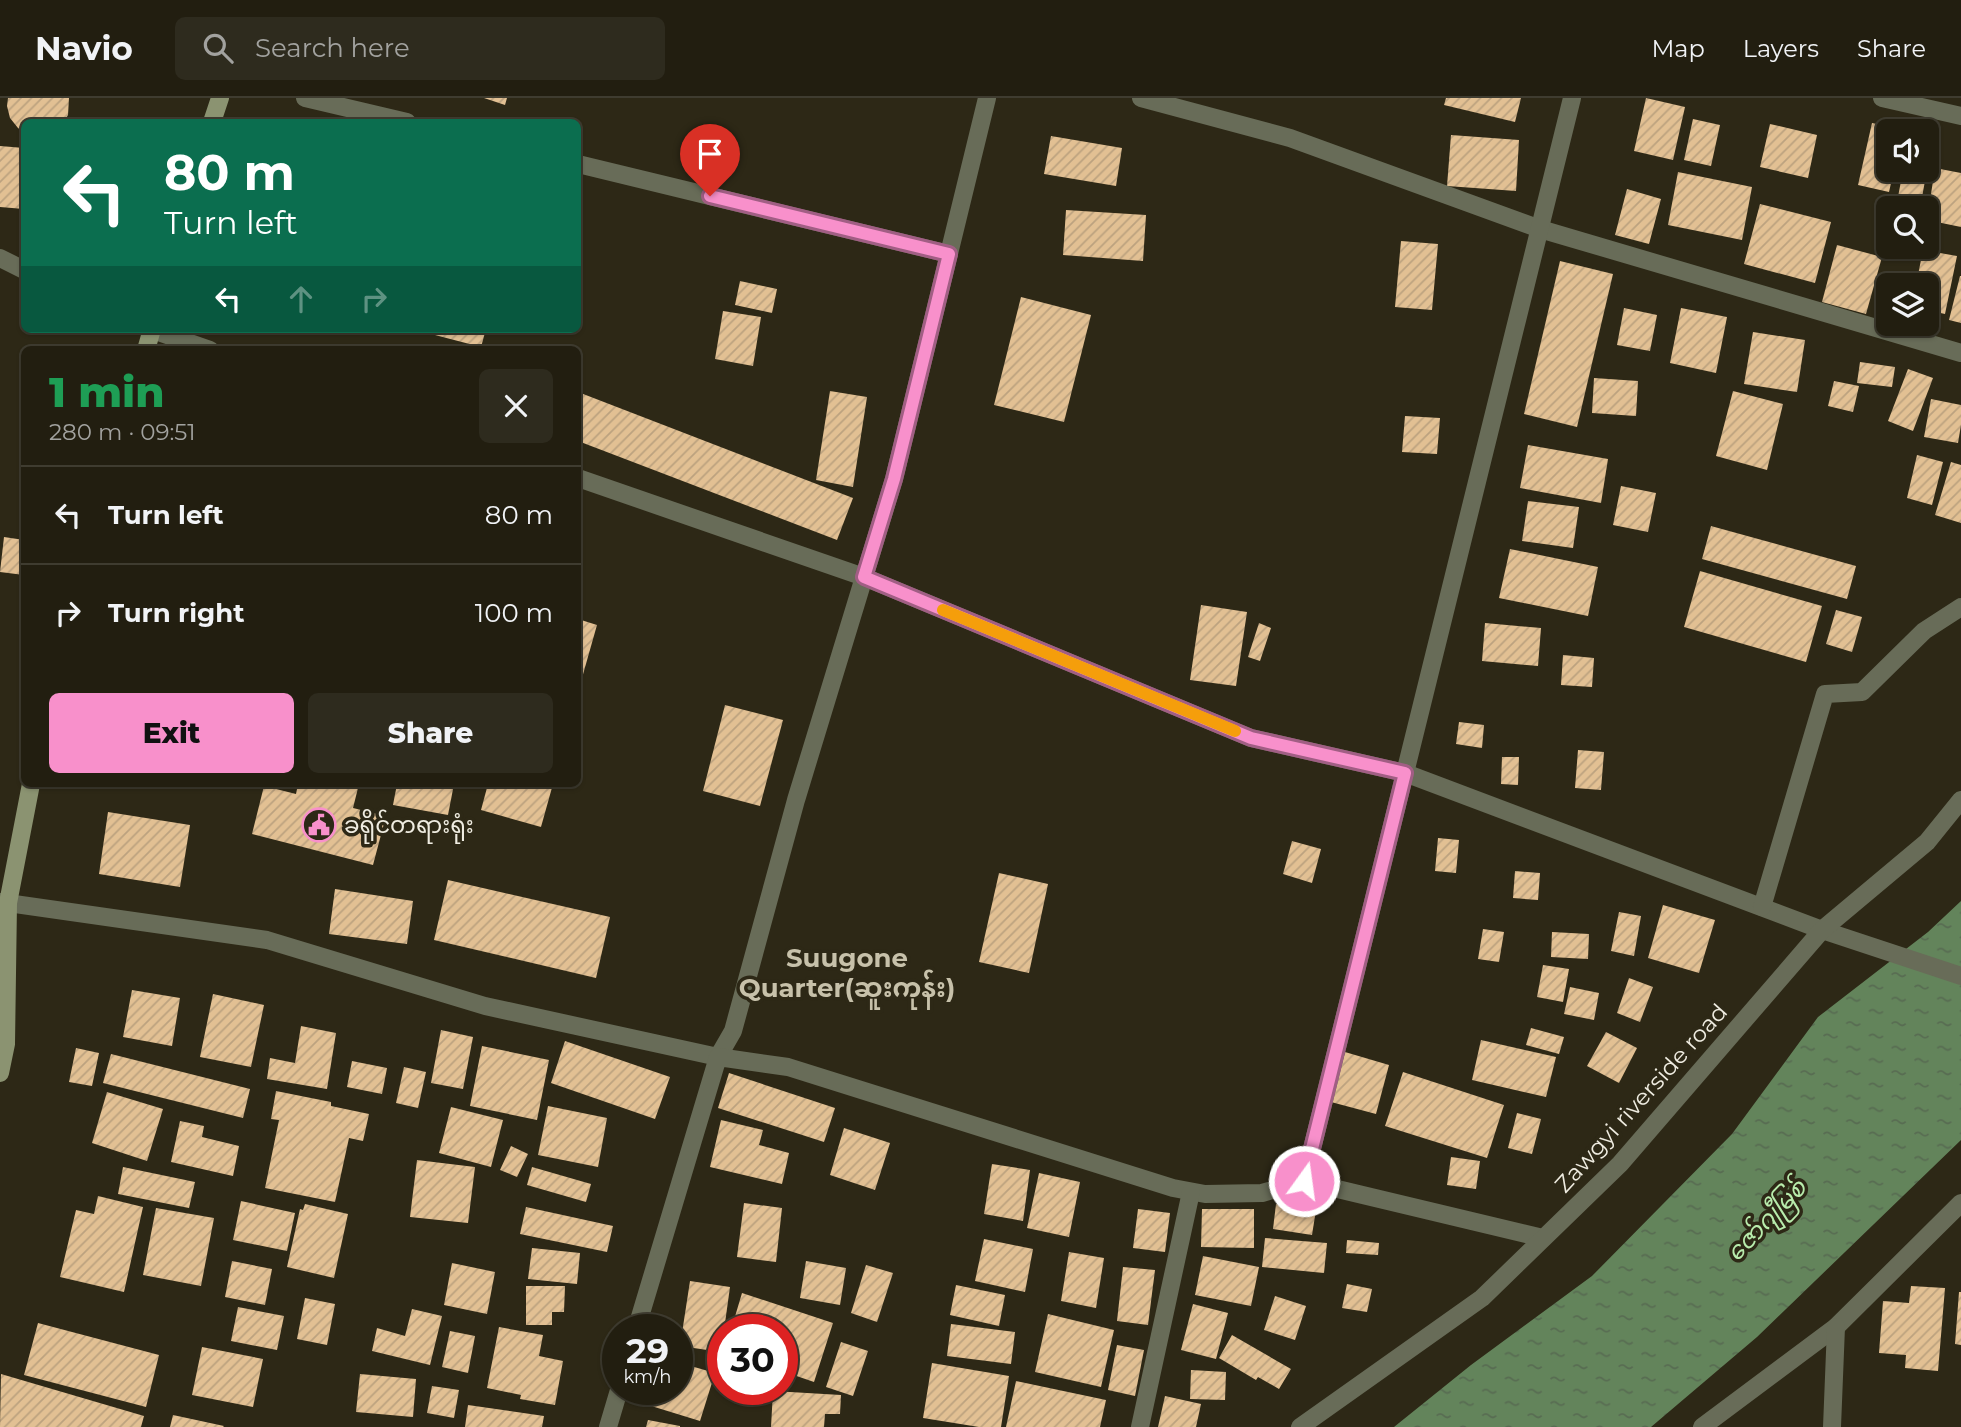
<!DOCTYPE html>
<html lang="en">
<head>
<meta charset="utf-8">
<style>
	body { margin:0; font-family:Montserrat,"Noto Sans Myanmar",sans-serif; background:#2e2b1e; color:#f1f3f6; height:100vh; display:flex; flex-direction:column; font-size:26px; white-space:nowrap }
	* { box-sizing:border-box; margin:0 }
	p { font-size:23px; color:#a2a29f }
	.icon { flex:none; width:38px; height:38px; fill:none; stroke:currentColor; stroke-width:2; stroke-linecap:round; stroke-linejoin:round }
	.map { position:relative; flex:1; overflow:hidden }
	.drawer { position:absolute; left:21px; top:248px; width:560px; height:441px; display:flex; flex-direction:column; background:#221e10; border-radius:10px; box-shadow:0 2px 5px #0004,0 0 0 2px #3f3c30 }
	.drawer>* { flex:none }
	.guide { position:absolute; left:21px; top:21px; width:560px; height:214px; border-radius:10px; box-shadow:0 2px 5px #0004,0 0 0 2px #3f3c30; background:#0b6e4f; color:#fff; overflow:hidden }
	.tools { position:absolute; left:1876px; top:21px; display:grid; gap:14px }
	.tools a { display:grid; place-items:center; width:63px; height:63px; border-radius:10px; background:#221e10; box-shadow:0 2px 5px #0004,0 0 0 2px #3f3c30; font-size:35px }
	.speed { position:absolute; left:602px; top:1216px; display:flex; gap:14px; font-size:35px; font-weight:700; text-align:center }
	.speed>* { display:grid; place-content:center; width:91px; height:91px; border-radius:50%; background:#221e10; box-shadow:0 2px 5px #0004,0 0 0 2px #3f3c30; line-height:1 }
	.speed small { font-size:18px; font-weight:400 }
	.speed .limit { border:10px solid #d22; background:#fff; color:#111 }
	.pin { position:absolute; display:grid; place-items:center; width:60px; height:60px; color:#fff; margin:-72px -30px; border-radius:50% 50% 50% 0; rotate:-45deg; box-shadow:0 0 7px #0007 }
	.pin .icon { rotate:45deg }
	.me { position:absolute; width:77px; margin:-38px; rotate:14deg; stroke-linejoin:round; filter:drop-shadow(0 0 5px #0008) }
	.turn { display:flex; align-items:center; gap:24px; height:147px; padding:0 28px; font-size:32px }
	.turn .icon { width:91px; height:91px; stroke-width:2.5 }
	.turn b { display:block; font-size:49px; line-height:60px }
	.lanes { display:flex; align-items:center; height:66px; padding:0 28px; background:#0003; justify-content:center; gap:35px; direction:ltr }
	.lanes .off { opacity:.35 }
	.round { display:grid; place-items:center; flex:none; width:74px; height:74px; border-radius:10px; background:#2e2b1e }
	.headline { display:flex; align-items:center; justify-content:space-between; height:119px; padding:0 28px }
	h1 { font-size:42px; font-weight:800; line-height:52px; color:#1e9e55 }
	.cta { display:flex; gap:14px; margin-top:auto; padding:14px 28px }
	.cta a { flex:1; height:80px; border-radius:10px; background:#f890cb; color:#111; font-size:28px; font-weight:800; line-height:80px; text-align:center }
	.cta a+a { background:#2e2b1e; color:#f1f3f6 }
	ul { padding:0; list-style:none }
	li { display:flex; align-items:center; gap:21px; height:98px; padding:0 28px; border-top:2px solid #3f3c30 }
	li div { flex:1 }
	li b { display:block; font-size:26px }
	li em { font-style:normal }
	header { display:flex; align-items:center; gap:42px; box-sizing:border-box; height:98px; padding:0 35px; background:#221e10; border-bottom:2px solid #3f3c30 }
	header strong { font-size:33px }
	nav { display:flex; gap:38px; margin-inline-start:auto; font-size:24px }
	.search { width:490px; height:63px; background:#2e2b1e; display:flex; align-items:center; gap:18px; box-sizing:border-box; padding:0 24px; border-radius:10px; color:#a2a29f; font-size:26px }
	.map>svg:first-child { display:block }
	.water { fill:url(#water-ripples) }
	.building { fill:url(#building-hatch) }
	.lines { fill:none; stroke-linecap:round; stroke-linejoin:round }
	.minor { stroke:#686c58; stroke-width:18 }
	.secondary { stroke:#8b9371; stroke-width:18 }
	.route-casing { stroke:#a15e84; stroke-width:18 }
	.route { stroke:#f890cb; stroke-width:12 }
	.slow { stroke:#f59e0b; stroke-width:12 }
	.labels { text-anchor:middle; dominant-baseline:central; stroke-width:7; stroke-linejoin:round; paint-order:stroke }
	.poi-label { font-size:23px; fill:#efece1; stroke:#2d2816; text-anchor:start }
	.street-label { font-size:23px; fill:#efece1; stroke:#2d2816 }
	.water-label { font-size:24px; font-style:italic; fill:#b8ecac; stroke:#2d2816 }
	.quarter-label { font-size:26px; font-weight:bold; fill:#c7c1aa; stroke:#2d2816 }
</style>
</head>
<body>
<header>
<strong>Navio</strong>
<div class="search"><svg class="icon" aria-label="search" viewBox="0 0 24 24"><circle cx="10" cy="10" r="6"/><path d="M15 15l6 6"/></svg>Search here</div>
<nav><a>Map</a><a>Layers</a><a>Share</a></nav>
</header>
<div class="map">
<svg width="1961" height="1329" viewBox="0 0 1961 1329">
	<defs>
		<pattern id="water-ripples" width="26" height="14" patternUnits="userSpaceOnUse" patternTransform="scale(1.75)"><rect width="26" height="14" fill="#63845b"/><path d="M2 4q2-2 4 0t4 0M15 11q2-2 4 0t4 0" fill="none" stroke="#586c52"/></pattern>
		<pattern id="building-hatch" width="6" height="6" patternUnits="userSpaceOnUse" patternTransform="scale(1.75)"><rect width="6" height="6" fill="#e2c093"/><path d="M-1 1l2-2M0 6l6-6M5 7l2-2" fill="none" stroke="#bca27f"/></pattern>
	</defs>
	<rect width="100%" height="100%" fill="#2d2816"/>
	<polygon class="water" points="1961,803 1961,1042 1757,1239 1651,1329 1394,1329 1471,1267 1592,1178 1732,1036 1818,919 1928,834"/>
	<g class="building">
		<polygon points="8,0 69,0 68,17 64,24 24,24 24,34 18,30 10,20 7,8"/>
		<polygon points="484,0 507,0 505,7"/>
		<polygon points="1446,0 1521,0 1515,24 1444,7"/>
		<polygon points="1646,0 1685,9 1673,62 1634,53"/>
		<polygon points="1693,21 1720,27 1711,68 1684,62"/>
		<polygon points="1872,25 1906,32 1888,33 1888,72 1894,72 1889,94 1858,87"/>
		<polygon points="1770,26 1817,37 1808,80 1760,69"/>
		<polygon points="1451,37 1519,42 1516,93 1447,88"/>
		<polygon points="1051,38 1122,50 1116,88 1044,76"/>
		<polygon points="1927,43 1932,44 1928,66 1927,66"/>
		<polygon points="0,48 24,50 24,111 0,109"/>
		<polygon points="1935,70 1961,75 1961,129 1927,122"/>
		<polygon points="1903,72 1927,72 1920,110 1896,110"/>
		<polygon points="1678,74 1752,89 1742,142 1668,127"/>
		<polygon points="1627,91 1661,101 1649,146 1615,137"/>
		<polygon points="1760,106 1831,124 1815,185 1744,166"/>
		<polygon points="1066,112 1146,117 1143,163 1063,157"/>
		<polygon points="1401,143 1438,146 1432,212 1395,209"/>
		<polygon points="1837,147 1882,159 1866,216 1822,204"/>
		<polygon points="1923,152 1957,158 1945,216 1927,212 1927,187 1916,187"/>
		<polygon points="1560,163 1613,176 1577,329 1524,316"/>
		<polygon points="1960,178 1961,178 1961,225 1949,222"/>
		<polygon points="740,183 777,191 772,215 735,207"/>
		<polygon points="1021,199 1091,217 1064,324 994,307"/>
		<polygon points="1624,210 1657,217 1650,253 1617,247"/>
		<polygon points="1681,210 1727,219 1716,275 1670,265"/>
		<polygon points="723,213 761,219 753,268 715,261"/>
		<polygon points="412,231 486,231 481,249"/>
		<polygon points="1753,234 1805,242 1797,294 1744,286"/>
		<polygon points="1860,264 1895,269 1892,289 1857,285"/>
		<polygon points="1908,271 1933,280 1913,333 1888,323"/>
		<polygon points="1594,280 1638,283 1636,318 1592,315"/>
		<polygon points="1834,283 1859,288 1853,314 1828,308"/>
		<polygon points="830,293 867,299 853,389 816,382"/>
		<polygon points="1733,293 1783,306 1767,372 1716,358"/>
		<polygon points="578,294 853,400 837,442 578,343"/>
		<polygon points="1931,301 1961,307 1961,327 1958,345 1924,339"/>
		<polygon points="1405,318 1440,320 1437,356 1402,354"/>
		<polygon points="1528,347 1608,361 1601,405 1520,390"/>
		<polygon points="1917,357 1943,364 1932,407 1907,400"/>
		<polygon points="1951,364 1961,367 1961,425 1935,417"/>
		<polygon points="1621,388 1656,395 1648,434 1613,427"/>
		<polygon points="1528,403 1579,409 1573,450 1522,443"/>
		<polygon points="1711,428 1856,468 1847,501 1702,461"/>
		<polygon points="4,439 24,442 24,477 0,474"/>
		<polygon points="1510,451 1598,469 1588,518 1499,500"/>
		<polygon points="1700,473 1822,508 1806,564 1684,529"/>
		<polygon points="1201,507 1247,514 1236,588 1190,582"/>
		<polygon points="1836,512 1862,519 1852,554 1826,546"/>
		<polygon points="578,521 597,527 578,594"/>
		<polygon points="1259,525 1271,530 1260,563 1248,559"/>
		<polygon points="1485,525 1541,530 1538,568 1482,563"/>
		<polygon points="1563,557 1594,560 1592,589 1561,587"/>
		<polygon points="725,607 783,622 760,708 703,693"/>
		<polygon points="1459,624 1484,627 1482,650 1456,646"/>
		<polygon points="1578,652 1604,654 1601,692 1575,690"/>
		<polygon points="1502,659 1519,659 1518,687 1501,686"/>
		<polygon points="298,686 359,686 353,710 386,718 373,767 252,736 264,688 296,696"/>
		<polygon points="397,686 454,686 448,717 393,707"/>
		<polygon points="488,686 553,686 541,729 481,712"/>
		<polygon points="108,714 190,727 180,789 99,776"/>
		<polygon points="1438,740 1459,742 1456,775 1435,773"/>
		<polygon points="1292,743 1321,751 1312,785 1283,776"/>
		<polygon points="1515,773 1540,775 1538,802 1513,800"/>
		<polygon points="999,775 1048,786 1029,875 979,864"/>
		<polygon points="448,782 610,819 596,880 434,842"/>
		<polygon points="335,791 413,803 407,846 329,836"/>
		<polygon points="1663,807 1715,822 1699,875 1648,860"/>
		<polygon points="1619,814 1641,818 1634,858 1611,853"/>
		<polygon points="1483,831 1504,834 1499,864 1478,861"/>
		<polygon points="1552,834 1589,836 1588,861 1551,859"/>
		<polygon points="1543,867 1569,871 1563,904 1537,899"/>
		<polygon points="1629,880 1653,889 1640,924 1617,915"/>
		<polygon points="1570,889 1599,895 1594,922 1564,916"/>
		<polygon points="132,892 180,900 172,948 123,939"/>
		<polygon points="213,896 264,907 251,969 200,959"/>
		<polygon points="301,928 336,935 327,991 267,981 270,960 295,965"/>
		<polygon points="1531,930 1564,939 1559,956 1526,947"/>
		<polygon points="441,932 473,939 463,991 431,985"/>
		<polygon points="1606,934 1637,950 1619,985 1587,968"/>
		<polygon points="1481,942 1556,959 1546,999 1472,982"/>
		<polygon points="565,943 670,979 655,1021 551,985"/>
		<polygon points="482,948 549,962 537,1022 470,1008"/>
		<polygon points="76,950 99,955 92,988 69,984"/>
		<polygon points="1345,954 1389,967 1376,1016 1331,1004"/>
		<polygon points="111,956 250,991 243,1020 103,985"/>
		<polygon points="352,963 387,970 382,996 347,989"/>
		<polygon points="404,969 426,974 418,1010 396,1005"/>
		<polygon points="1403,974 1504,1007 1487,1060 1385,1028"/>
		<polygon points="729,975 835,1010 824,1044 718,1010"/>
		<polygon points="276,993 331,1004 331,1008 369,1016 363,1043 349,1040 335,1104 265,1090 279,1022 271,1021"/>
		<polygon points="107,994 163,1011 147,1063 92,1045"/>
		<polygon points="548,1008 607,1020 598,1069 538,1057"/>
		<polygon points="451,1009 503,1022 491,1069 439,1055"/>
		<polygon points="1517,1015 1541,1021 1532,1056 1508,1050"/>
		<polygon points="721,1022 763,1032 759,1047 789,1055 782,1086 710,1069"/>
		<polygon points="180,1023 204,1028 202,1039 239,1048 233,1078 171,1064"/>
		<polygon points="844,1030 890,1045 875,1092 830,1077"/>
		<polygon points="511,1048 528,1056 517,1079 500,1072"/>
		<polygon points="1451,1059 1480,1063 1476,1091 1447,1087"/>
		<polygon points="417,1062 475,1069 468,1125 410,1119"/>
		<polygon points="992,1066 1030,1072 1023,1123 984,1116"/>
		<polygon points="123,1069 195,1084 189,1110 118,1096"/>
		<polygon points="532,1069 591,1086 586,1104 527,1087"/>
		<polygon points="1039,1075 1080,1084 1069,1139 1027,1130"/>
		<polygon points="98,1098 143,1109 124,1194 60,1179 76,1112 94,1116"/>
		<polygon points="241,1103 295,1115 287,1153 233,1142"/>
		<polygon points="744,1105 782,1110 776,1164 737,1159"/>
		<polygon points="305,1106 348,1116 334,1180 287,1169 300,1111 303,1112"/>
		<polygon points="1276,1106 1316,1112 1312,1137 1273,1131"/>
		<polygon points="526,1109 613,1128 607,1154 520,1136"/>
		<polygon points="156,1110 214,1120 201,1188 143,1177"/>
		<polygon points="1138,1111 1170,1115 1165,1154 1133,1150"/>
		<polygon points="1202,1111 1254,1111 1254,1150 1201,1149"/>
		<polygon points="1265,1140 1327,1145 1324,1175 1262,1169"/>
		<polygon points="984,1141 1033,1151 1025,1194 975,1183"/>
		<polygon points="1347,1142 1379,1145 1378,1157 1346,1155"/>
		<polygon points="532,1150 580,1155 577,1186 528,1181"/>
		<polygon points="1069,1154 1104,1160 1096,1210 1061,1203"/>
		<polygon points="1203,1158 1259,1169 1251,1208 1195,1197"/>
		<polygon points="232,1163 272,1171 265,1207 225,1199"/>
		<polygon points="806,1163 846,1170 840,1207 800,1200"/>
		<polygon points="452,1165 495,1174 487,1216 444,1207"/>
		<polygon points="866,1167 893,1175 877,1224 851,1215"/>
		<polygon points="1123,1169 1155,1172 1148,1227 1117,1223"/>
		<polygon points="690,1183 730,1189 721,1254 680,1248"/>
		<polygon points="1347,1186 1372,1191 1367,1214 1342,1210"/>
		<polygon points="956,1187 1005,1197 999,1228 950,1217"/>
		<polygon points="526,1188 565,1188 564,1214 552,1214 552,1227 526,1227"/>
		<polygon points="1911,1188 1945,1190 1938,1273 1905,1270 1906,1257 1879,1255 1883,1203 1909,1205"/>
		<polygon points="1959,1194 1961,1194 1961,1247 1955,1246"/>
		<polygon points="742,1195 833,1225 814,1284 782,1273 782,1232 731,1232"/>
		<polygon points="1275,1198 1306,1208 1295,1242 1264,1232"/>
		<polygon points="305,1200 335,1206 327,1247 297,1241"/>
		<polygon points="1193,1206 1228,1215 1216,1261 1181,1252"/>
		<polygon points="238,1209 284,1218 277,1252 231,1243"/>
		<polygon points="412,1211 442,1218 430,1267 372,1253 377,1230 405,1238"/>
		<polygon points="1048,1216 1114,1232 1101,1289 1035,1274"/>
		<polygon points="38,1225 159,1257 146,1309 24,1277"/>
		<polygon points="951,1226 1015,1234 1011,1266 947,1258"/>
		<polygon points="499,1229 543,1237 539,1258 563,1263 555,1307 520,1301 521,1297 487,1290"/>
		<polygon points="450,1233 475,1238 468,1275 442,1269"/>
		<polygon points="1232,1237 1291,1271 1279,1291 1258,1279 1256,1282 1219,1260"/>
		<polygon points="841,1244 868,1253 853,1298 826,1289"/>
		<polygon points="1117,1247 1144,1252 1135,1298 1108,1292"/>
		<polygon points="202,1249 263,1261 253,1309 192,1297"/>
		<polygon points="677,1264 715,1275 700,1323 648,1307 653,1292 677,1292"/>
		<polygon points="932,1265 1009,1278 1001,1329 979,1329 923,1320"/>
		<polygon points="1191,1272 1226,1274 1225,1302 1190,1301"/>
		<polygon points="1,1276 144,1318 141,1329 0,1329"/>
		<polygon points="360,1276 416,1281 413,1319 356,1314"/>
		<polygon points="1016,1283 1106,1302 1100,1329 1006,1329"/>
		<polygon points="432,1288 459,1292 454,1320 427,1315"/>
		<polygon points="773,1293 841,1297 840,1316 825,1316 824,1329 771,1329"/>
		<polygon points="1165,1298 1201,1306 1196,1329 1158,1329"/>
		<polygon points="468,1307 544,1318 542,1329 465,1329"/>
		<polygon points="173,1317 224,1328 223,1329 170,1329"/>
		<polygon points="648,1322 680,1328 680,1329 646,1329"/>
	</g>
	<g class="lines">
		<g class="minor">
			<polyline points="305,0 407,24"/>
			<polyline points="1141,0 1290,40 1540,131 1961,255"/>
			<polyline points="1882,0 1961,18"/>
			<polyline points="578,66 949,156"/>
			<polyline points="0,160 24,172"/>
			<polyline points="150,231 210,252"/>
			<polyline points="578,380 864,479 1251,640 1405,675 1822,832 1961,878"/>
			<polyline points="0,804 267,842 485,908 718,959 733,933 796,702 894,381 987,0"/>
			<polyline points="1762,809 1825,596 1862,594 1924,533 1961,509"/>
			<polyline points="1543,1140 1304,1083 1572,0"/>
			<polyline points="636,1232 718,959 788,969 1173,1090 1205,1096 1262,1095 1304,1083"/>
			<polyline points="608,1329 619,1292"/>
			<polyline points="1140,1329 1191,1094"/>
			<polyline points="1300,1329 1482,1200 1620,1066 1822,832 1927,744 1961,702"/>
			<polyline points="1702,1329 1836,1229 1961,1105"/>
			<polyline points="1832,1329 1836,1229"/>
		</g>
		<g class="secondary">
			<polyline points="212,24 220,0"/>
			<polyline points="146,252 152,231"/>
			<polyline points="0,975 6,946 8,805 31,686"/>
		</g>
	</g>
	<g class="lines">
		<defs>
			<polyline id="route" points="710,98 949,156 894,381 864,479 1251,640 1405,675 1304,1083"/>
		</defs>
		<use href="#route" class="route-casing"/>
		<use href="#route" class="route"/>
		<polyline class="slow" points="943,512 1235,633"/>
	</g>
	<defs>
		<symbol id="civic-ring" viewBox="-11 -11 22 22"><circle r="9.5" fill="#2d2816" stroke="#f890cb" stroke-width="1.5"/><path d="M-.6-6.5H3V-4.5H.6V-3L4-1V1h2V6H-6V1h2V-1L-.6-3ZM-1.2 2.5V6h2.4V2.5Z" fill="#f890cb"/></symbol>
	</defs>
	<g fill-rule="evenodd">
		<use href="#civic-ring" x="300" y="708" width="38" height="38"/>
	</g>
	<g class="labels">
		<g class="poi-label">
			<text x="344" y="727">ခရိုင်တရားရုံး</text>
		</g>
		<g class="street-label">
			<text transform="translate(1641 1000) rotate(-48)">Zawgyi riverside road</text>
		</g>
		<g class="water-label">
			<text transform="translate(1766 1122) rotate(-46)">ဇော်ဂျီမြစ်</text>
		</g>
		<g class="quarter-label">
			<text x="847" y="860">Suugone<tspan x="847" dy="30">Quarter(ဆူးကုန်း)</tspan></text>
		</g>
	</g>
</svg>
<div class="tools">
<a><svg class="icon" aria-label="sound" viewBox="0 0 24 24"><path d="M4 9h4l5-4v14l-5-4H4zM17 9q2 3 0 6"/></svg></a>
<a><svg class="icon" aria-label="search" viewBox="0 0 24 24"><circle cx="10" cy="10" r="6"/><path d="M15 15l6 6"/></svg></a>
<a><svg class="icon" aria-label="layers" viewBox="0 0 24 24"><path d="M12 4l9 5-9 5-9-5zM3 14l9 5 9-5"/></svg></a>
</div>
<div class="speed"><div>29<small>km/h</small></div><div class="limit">30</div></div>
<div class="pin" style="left:710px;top:98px;background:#d93025"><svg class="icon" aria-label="arrive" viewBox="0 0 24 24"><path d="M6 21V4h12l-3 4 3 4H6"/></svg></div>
<svg class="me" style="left:1304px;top:1083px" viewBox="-20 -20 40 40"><circle r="17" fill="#f890cb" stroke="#fff" stroke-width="3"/><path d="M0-11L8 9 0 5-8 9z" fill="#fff"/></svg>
<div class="guide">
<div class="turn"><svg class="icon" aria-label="left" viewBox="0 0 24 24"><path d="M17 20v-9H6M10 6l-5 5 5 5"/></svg><div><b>80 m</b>Turn left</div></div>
<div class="lanes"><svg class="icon" aria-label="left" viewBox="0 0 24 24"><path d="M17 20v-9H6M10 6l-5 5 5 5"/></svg><svg class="icon off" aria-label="ahead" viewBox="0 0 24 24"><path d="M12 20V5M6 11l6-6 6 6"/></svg><svg class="icon off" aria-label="right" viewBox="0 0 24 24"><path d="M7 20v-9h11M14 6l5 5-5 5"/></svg></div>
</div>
<section class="drawer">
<div class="headline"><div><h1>1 min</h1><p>280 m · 09:51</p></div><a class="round"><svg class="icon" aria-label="close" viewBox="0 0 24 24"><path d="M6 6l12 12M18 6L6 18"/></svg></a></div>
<ul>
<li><svg class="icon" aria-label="left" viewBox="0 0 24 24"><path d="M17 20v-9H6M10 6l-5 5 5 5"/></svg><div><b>Turn left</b></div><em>80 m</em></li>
<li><svg class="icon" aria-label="right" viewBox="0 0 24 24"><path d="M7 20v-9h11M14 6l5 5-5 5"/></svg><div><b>Turn right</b></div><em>100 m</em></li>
</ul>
<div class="cta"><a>Exit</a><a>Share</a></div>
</section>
</div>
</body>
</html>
